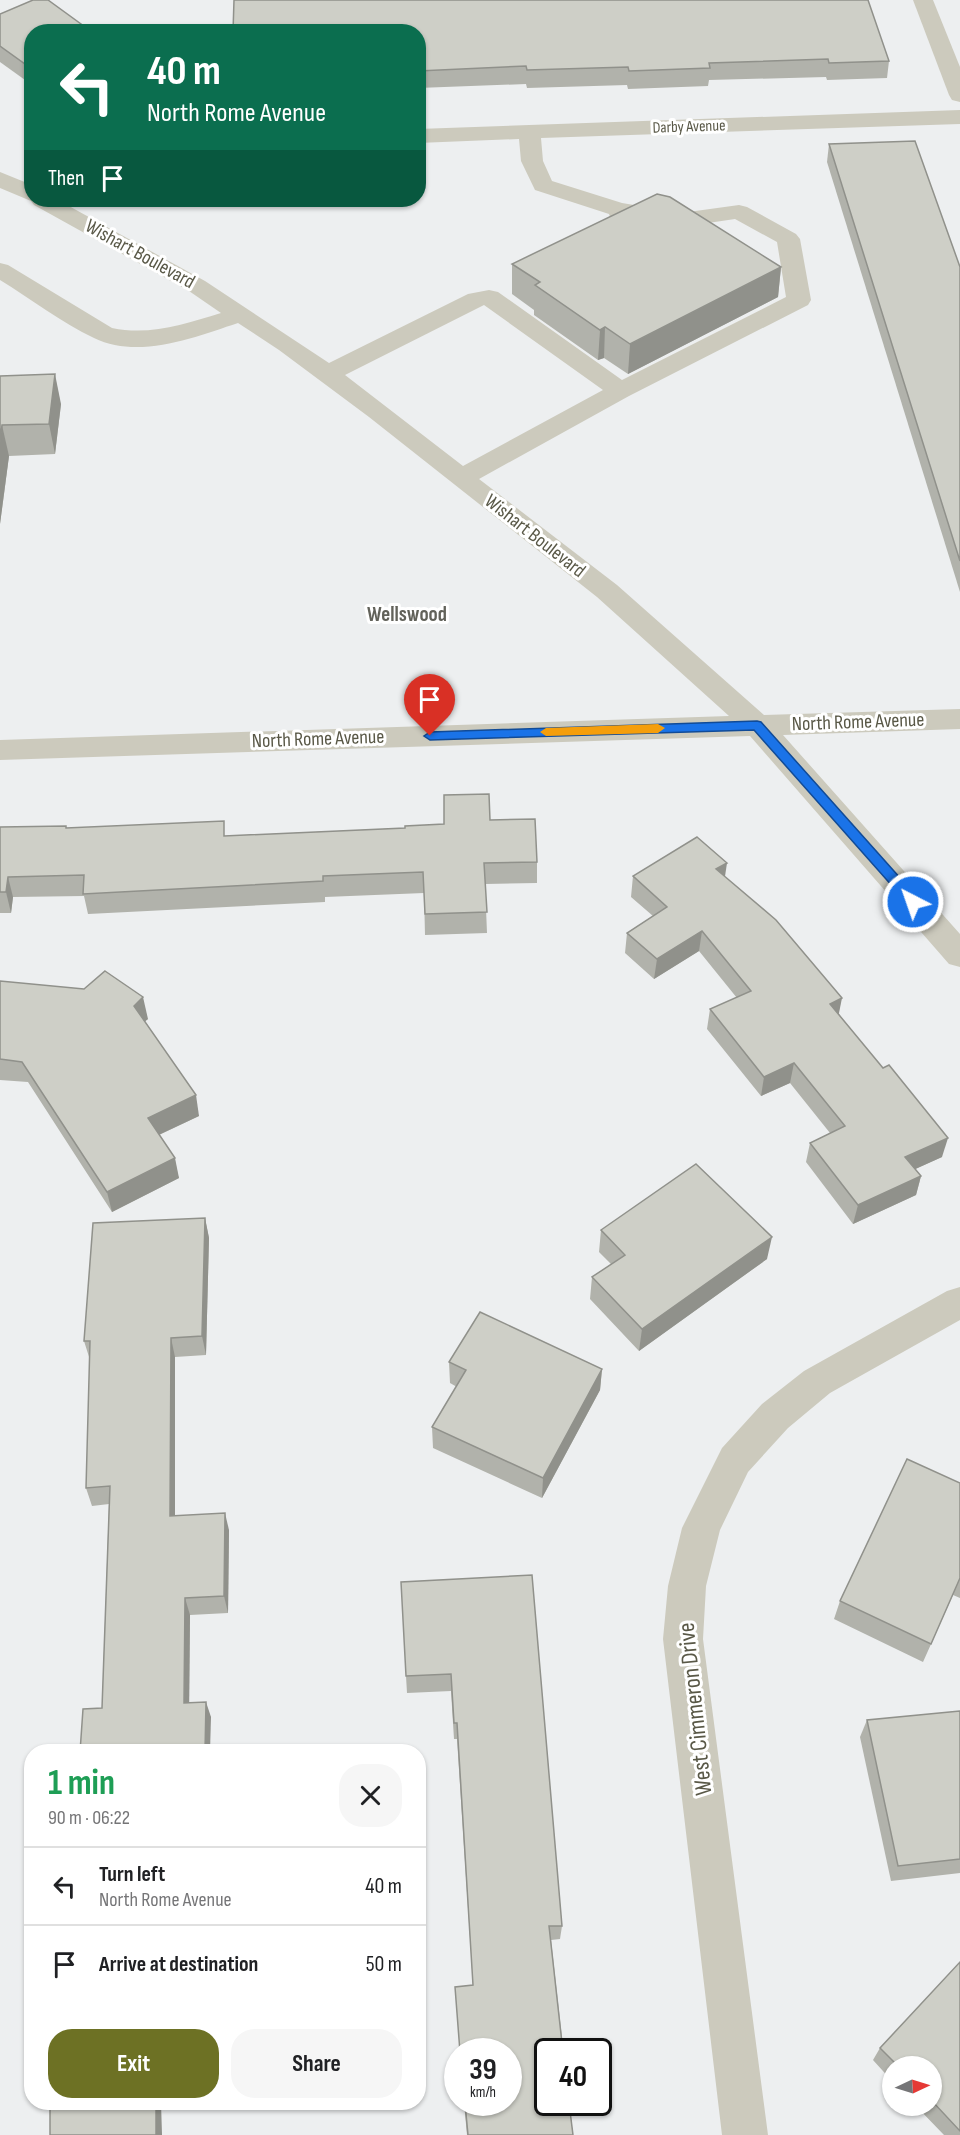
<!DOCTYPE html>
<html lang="en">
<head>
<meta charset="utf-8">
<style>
	body { margin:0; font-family:"Sofia Sans Condensed",sans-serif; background:#f6f6f6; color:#202124; height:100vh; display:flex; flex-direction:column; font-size:22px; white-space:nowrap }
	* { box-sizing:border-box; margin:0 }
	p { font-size:20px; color:#757577 }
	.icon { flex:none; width:33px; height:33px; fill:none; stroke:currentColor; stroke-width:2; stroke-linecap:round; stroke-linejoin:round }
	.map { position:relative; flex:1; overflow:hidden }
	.side { position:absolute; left:24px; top:1744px; width:402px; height:366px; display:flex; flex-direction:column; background:#fff; border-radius:24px; box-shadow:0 2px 4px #0004 }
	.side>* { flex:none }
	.hud { position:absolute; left:24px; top:24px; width:402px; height:183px; border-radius:24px; box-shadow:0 2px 4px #0004; background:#0b6e4f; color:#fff; overflow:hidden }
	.needle { width:39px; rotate:86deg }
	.controls { position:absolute; left:882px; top:2056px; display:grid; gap:12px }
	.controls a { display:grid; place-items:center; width:60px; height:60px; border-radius:50%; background:#fff; box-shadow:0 2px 4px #0004; font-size:30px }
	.speed { position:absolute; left:444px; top:2038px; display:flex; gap:12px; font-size:30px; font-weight:700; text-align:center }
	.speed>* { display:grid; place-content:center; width:78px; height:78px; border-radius:50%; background:#fff; box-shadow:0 2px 4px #0004; line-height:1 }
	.speed small { font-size:15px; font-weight:400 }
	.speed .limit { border:3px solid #111; border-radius:9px; background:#fff; color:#111 }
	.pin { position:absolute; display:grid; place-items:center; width:51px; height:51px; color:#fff; margin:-62px -26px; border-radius:50% 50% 50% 0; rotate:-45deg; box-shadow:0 0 6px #0007 }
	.pin .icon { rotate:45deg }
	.me { position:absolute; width:66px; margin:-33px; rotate:319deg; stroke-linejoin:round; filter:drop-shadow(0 0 4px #0008) }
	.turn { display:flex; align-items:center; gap:21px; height:126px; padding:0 24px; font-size:27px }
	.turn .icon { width:78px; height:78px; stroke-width:2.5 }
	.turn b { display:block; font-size:42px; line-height:51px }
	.then { display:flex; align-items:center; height:57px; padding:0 24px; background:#0003; gap:12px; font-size:22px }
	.round { display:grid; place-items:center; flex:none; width:63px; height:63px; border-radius:24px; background:#f6f6f6 }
	.head { display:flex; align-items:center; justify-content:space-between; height:102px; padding:0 24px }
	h1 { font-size:36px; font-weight:700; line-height:45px; color:#1e9e55 }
	.cta { display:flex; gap:12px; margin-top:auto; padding:12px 24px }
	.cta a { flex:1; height:69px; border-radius:24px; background:#6d7124; color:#fff; font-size:24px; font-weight:700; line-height:69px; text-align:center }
	.cta a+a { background:#f6f6f6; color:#202124 }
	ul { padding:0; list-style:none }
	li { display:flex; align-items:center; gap:18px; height:78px; padding:0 24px; border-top:2px solid #e0e0e0 }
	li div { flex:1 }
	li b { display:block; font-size:22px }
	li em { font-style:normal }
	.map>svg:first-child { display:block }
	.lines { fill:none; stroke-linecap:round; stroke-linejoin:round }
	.minor { fill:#cccabd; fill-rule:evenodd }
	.wall { fill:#b1b2ab }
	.shaded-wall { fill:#90918b }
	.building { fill:#cecfc7; stroke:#90918b; stroke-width:1.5 }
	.route { fill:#1a73e8; stroke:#114b97; stroke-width:1.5 }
	.slow { fill:#f59e0b }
	.labels { text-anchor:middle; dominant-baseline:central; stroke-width:6; stroke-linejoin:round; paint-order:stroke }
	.far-street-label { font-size:16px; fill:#595847; stroke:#fff }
	.street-label { font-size:20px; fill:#595847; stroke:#fff }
	.neighbourhood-label { font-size:21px; font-weight:bold; fill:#62625a; stroke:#fff }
	.near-street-label { font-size:24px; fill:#595847; stroke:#fff }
</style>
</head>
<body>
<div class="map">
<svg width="960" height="2135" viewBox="0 0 960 2135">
	<rect width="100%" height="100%" fill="#edeff0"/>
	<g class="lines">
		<g class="minor">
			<polygon points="913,0 933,0 960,67 960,102 952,100 949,95"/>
			<path d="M960,110v14l-419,14 2,23 9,20 70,22 59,10 58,-8 8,2 49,27 4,5 11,61 -3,5 -179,91 -150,83 138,106 147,130 196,-6v20l-177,6 177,199v33l-11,-3 -199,-228 -750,24v-20l729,-24 -132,-119 -228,-180 -90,-67 -41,-27c-43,14 -99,37 -144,15 -32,-15 -63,-39 -94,-58v-17l8,2 104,63c38,8 73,-4 109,-15l-32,-22 -155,-86 -3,-4 -31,-13v-16l32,13v15h26l147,81 124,82 139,-69 21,-4 9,2 124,88 164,-83 -9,-55 -42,-23 -54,8 -46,-8c-7,10 -18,13 -29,10l-4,-5 8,-7 -1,-3 -74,-24 -14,-29 -2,-22 -101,4v-14zM484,305l119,85 -140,76 -118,-91z"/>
			<polygon points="960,1287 960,1320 830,1393 788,1428 748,1472 720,1530 706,1586 703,1639 768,2135 722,2135 663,1639 668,1586 682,1528 722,1448 762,1404 804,1371 947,1291"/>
		</g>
	</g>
	<g class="wall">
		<polygon points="0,14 32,32 32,85 0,62"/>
		<polygon points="418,32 889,61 887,78 827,80 826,77 709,80 708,86 628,89 627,85 527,88 526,84 418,88"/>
		<polygon points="829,144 960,267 960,592 827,162"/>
		<polygon points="512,264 781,267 778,297 628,374 604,358 598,360 534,315 534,310 512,294"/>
		<polygon points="0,376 61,404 55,454 9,456 0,524"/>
		<polygon points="490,820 537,862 537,883 485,884 487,933 425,935 424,893 325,897 325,902 88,914 84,896 13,897 11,913 0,913 0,827 66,828 226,836 405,828"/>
		<polygon points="633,876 725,877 839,1014 942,1157 915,1169 921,1176 916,1195 853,1224 806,1162 810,1143 830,1133 790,1083 761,1096 707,1029 710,1009 737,998 699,951 654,979 625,953 627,933 653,916 631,897"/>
		<polygon points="0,981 148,1019 145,1021 199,1116 159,1135 179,1178 112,1212 28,1082 0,1080"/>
		<polygon points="205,1218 209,1238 206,1355 175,1357 175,1516 229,1530 228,1613 190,1615 189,1703 211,1717 102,1708 109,1504 92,1506 86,1488 90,1360 84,1341"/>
		<polygon points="601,1230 767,1259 639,1351 590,1299 592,1277 611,1264 599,1252"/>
		<polygon points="449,1362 602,1369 600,1390 542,1498 433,1448 432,1427 457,1387 450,1383"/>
		<polygon points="960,1483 960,1598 953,1595 923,1662 834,1619 840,1601"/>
		<polygon points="532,1575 562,1926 560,1939 551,1940 573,2135 467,2135 464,2103 508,2103 508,2052 460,2052 455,1987 473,1985 457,1739 454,1739 451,1691 407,1693 406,1676"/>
		<polygon points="960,1711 960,1873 891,1881 860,1737 867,1720"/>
		<polygon points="960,1962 960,2135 944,2135 916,2106 932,2106 932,2067 892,2067 892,2081 873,2060 880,2048"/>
	</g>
	<g class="shaded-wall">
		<polygon points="781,267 778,297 628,374 630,344"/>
		<polygon points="605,327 604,358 598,360 600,330"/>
		<polygon points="55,374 61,404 55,454 49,424"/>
		<polygon points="2,425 9,456 0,524 0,442"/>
		<polygon points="727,863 724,883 716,869"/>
		<polygon points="8,877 13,897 11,913 6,892"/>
		<polygon points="702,931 699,951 654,979 657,959"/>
		<polygon points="143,997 148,1019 138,1027 134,1006"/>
		<polygon points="842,998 838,1018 830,1004"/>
		<polygon points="794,1063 790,1083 761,1096 764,1077"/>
		<polygon points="196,1095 199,1116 152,1138 148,1118"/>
		<polygon points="948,1138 942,1157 900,1176 905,1157"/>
		<polygon points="175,1158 179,1178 112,1212 107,1192"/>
		<polygon points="921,1176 916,1195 853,1224 858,1205"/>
		<polygon points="205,1218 209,1238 206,1355 202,1336"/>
		<polygon points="772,1237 767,1259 639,1351 642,1329"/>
		<polygon points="171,1338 175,1357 175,1534 170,1516"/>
		<polygon points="602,1369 600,1390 542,1498 543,1478"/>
		<polygon points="225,1513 229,1530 228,1613 224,1596"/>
		<polygon points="185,1598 190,1615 189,1719 184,1703"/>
		<polygon points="206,1702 211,1717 210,1752 205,1752"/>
		<polygon points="156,2103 161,2103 162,2135 156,2135"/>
	</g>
	<g class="building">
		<polygon points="33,0 48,0 92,32 32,32 32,69 0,46 0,14"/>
		<polygon points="234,0 868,0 889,61 829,63 828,59 709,63 710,68 629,71 628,67 527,70 526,66 418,71 418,32 233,32"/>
		<polygon points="915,141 960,267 960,561 829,144"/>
		<polygon points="657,194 670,197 781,267 630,344 605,327 600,330 535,285 540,282 512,264"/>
		<polygon points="55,374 49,424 2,425 0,442 0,376"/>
		<polygon points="489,794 490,820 535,819 537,862 484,863 487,912 425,914 423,872 323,876 323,881 83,894 84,875 8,877 6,892 0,892 0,827 66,826 66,828 224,821 224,836 405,828 405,826 444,824 444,795"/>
		<polygon points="697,837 727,863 716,869 776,920 842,998 830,1004 883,1068 889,1065 948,1138 905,1157 921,1176 858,1205 810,1143 845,1126 794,1063 764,1077 710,1009 751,991 702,931 657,959 627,933 667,907 633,876"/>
		<polygon points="105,971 143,997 134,1006 196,1095 148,1118 175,1158 107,1192 22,1062 0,1059 0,981 84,989"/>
		<polygon points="696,1164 772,1237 642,1329 592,1277 625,1255 601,1230"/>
		<polygon points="205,1218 202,1336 171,1338 170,1516 225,1513 224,1596 185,1598 184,1703 206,1702 205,1752 80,1752 83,1709 102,1708 110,1486 86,1488 90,1341 84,1341 93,1223"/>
		<polygon points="480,1312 602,1369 543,1478 432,1427 466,1370 449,1362"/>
		<polygon points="907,1459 960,1483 960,1578 931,1644 840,1601"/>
		<polygon points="532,1575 562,1926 549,1926 563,2052 548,2052 548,2103 569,2103 573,2135 468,2135 465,2103 508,2103 508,2052 460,2052 455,1987 473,1985 457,1723 454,1723 451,1674 406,1676 401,1582"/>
		<polygon points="960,1711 960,1859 898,1866 867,1720"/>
		<polygon points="960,1962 960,2131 932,2101 932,2067 899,2067 880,2048"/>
		<rect x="50" y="2103" width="106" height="32"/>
	</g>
	<polygon class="route" points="757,721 761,722 918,898 920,902 918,905 909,905 754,730 430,740 424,736 430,732"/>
	<polygon class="slow" points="658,724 665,728 658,733 546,736 540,732 546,728"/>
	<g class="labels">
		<g class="far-street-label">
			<text transform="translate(689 127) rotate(-2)">Darby Avenue</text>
		</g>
		<g class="street-label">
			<text transform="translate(140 254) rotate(29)">Wishart Boulevard</text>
			<text transform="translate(535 536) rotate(38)">Wishart Boulevard</text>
			<text transform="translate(858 722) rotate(-2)">North Rome Avenue</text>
			<text transform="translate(318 739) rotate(-2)">North Rome Avenue</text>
		</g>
		<g class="neighbourhood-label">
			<text x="407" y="614">Wellswood</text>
		</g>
		<g class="near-street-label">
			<text transform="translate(695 1709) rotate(-96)">West Cimmeron Drive</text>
		</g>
	</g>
</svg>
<div class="controls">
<a><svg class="needle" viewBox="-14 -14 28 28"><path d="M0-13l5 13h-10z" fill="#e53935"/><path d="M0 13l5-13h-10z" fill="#757577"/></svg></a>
</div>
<div class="speed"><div>39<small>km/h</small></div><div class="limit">40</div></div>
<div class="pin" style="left:430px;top:736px;background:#d93025"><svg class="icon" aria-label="arrive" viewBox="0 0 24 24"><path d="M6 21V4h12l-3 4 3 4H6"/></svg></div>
<svg class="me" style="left:913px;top:902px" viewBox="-20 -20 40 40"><circle r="17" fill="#1a73e8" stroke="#fff" stroke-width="3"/><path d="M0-11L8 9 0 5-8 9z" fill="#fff"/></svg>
<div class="hud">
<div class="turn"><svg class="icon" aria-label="left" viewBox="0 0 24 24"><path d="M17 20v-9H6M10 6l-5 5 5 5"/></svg><div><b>40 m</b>North Rome Avenue</div></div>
<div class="then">Then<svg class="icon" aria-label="arrive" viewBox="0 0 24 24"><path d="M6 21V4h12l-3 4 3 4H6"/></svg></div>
</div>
<section class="side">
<div class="head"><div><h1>1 min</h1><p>90 m · 06:22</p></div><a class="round"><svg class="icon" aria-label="close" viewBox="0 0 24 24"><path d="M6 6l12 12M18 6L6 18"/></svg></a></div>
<ul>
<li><svg class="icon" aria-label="left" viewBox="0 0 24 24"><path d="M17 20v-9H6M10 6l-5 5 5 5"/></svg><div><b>Turn left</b><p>North Rome Avenue</p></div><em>40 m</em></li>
<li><svg class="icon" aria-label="arrive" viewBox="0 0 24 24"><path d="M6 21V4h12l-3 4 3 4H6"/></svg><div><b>Arrive at destination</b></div><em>50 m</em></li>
</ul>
<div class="cta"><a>Exit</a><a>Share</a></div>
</section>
</div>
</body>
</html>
